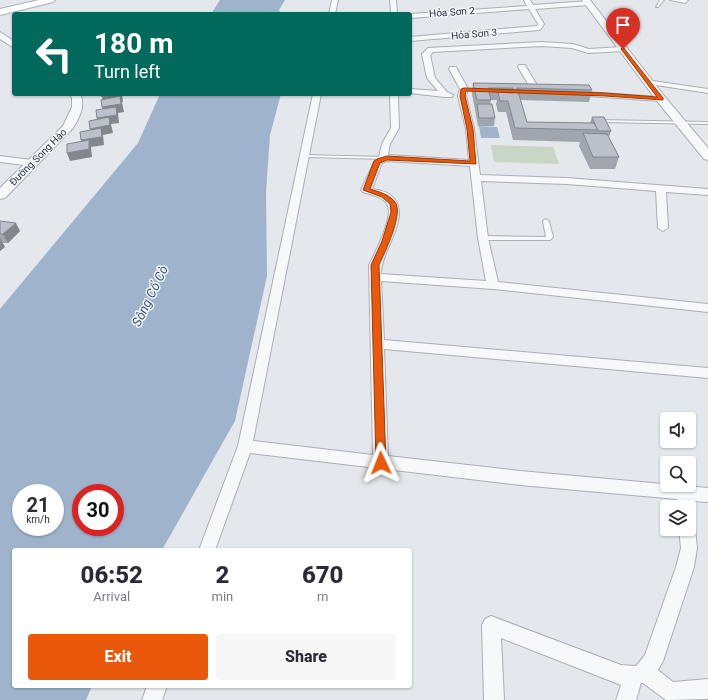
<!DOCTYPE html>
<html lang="en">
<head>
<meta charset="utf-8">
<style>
	body { margin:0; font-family:Roboto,sans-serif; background:#f7f7f7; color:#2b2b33; height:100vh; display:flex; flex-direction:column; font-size:15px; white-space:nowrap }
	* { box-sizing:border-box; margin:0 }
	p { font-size:13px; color:#7c7c81 }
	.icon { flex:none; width:22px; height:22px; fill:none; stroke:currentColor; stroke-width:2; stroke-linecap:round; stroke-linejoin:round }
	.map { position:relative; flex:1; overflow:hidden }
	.sheet { position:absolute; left:12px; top:548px; width:400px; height:140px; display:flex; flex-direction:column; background:#fff; border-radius:4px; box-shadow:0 1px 3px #0004 }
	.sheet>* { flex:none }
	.banner { position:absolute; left:12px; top:12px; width:400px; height:84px; border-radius:4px; box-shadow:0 1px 3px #0004; background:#00695c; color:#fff; overflow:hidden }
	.controls { position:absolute; left:660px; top:412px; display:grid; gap:8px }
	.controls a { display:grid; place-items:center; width:36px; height:36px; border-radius:4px; background:#fff; box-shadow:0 1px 3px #0004; font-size:20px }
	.speed { position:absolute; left:12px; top:484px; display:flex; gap:8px; font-size:20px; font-weight:700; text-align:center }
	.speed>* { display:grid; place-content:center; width:52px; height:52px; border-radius:50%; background:#fff; box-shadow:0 1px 3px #0004; line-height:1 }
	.speed small { font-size:10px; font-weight:400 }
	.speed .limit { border:6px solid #d22; background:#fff; color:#111 }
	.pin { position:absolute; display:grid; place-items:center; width:34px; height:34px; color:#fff; margin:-41px -17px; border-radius:50% 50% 50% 0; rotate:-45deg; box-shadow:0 0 4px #0007 }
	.pin .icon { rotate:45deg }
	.me { position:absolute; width:44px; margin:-22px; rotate:358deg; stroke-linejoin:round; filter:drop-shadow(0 0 3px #0008) }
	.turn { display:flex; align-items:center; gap:14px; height:84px; padding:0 16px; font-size:18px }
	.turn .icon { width:52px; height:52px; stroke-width:2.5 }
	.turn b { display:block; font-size:28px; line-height:34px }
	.eta { display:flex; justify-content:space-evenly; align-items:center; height:68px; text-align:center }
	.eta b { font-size:24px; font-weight:800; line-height:28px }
	.action { display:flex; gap:8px; margin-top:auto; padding:8px 16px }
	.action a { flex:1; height:46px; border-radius:4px; background:#ea580c; color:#fff; font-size:16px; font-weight:800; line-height:46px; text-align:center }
	.action a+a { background:#f7f7f7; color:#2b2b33 }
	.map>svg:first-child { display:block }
	.green { fill:#c9d6c5 }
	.water { fill:#9fb4cc; fill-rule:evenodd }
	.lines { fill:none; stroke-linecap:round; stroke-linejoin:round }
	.service-casing { stroke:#a9aeb7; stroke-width:2 }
	.minor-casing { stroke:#a9aeb7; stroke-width:2 }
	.tertiary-casing { stroke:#a9aeb7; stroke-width:2 }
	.secondary-casing { stroke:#a9aeb7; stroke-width:2 }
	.service { fill:#f7f8fa; fill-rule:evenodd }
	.minor { fill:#f7f8fa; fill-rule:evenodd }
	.tertiary { fill:#f7f8fa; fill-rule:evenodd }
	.secondary { fill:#fff; fill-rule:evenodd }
	.wall { fill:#a1a5ae }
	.shaded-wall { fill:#83868d }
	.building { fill:#bbc0ca; stroke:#83868d }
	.route { fill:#ea580c; stroke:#983908 }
	.labels { text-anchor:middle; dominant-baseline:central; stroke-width:3; stroke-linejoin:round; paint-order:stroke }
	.far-street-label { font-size:10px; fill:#2b3445; stroke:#f4f6f9 }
	.water-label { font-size:13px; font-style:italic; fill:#34527a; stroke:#f4f6f9 }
</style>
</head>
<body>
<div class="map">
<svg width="708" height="700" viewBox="0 0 708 700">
	<rect width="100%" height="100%" fill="#e4e7ec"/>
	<polygon class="green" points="491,145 553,147 559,164 494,162"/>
	<g class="water">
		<polygon points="220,0 285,0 279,10 281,14 211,14"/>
		<path d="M160,94h121l-11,41 -4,57 1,84 -32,145 -73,129h-148v136h78l-6,14h-86v-391l138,-166zM21,493h34v34h-34zM81,493h34v34h-34z"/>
		<polygon points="479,126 497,127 500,138 481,138"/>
	</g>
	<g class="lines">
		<defs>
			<g id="service">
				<polygon points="660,0 664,0 658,7 656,7"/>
				<polygon points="670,0 688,0 685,3"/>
				<polygon points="598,120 708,122 708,124 600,122 598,122"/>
				<polygon points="303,155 387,157 389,158 387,159 305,157 303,156"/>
				<polygon points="546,219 549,221 553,237 550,240 483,240 480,238 483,236 546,237 543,221"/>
			</g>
			<g id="minor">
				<polygon points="332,0 338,0 335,14 329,14"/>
				<polygon points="390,0 396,0 397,14 391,14"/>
				<polygon points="524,0 530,0 533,5 589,1 592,3 589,5 535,9 544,24 541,29 539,30 410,41 410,37 537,26 538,24 529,9 410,18 410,14 527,6"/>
				<polygon points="542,42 573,44 589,49 623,47 627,49 623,51 588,53 572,48 542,46 433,52 430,55 435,78 447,92 453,95 452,97 445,97 410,93 410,89 438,91 427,78 422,54 428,48"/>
				<polygon points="519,65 525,65 541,92 540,94 534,94 518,67"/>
				<path d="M450,67h6l12,22 -2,7 8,33 6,46 87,3 141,11v6l-42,-3 2,36 -5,3 -5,-3 -2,-37 -89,-7 -86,-3 7,57 10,44 210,22v8l-215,-23 -112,-8 3,59 324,28v10l-324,-29 4,107 132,15 188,17v14l-15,-1 1,6 -2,5 -3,1v-6h-11l-1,-8 -157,-14 -270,-32 -35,97h-16l39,-104 75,-352h8l-68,347 120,14 -4,-190c6,-12 26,-50 18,-61 -5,-8 -16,-9 -24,-12l-2,-2 15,-32 3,-1 3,-13 9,-16 -1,-31 2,-3h8l-2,3 1,31 -9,16 -2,11 81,5 -3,-31 -8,-33 2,-7 -11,-20zM387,161l83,5 8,72 8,43 -105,-7c-1,-24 35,-61 8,-80 -4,-3 -12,-4 -17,-5l10,-26z"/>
				<polygon points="646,80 708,89 708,93 649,84 645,82"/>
				<polygon points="570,91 661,97 665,99 661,101 573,95 570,95"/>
				<polygon points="0,156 32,160 37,163 32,166 0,162"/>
				<polygon points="689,522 693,524 695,529 697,548 694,567 663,661 658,670 673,682 708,679 708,699 666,700 643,683 641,683 636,700 616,700 621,685 501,638 504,700 484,700 482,625 485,619 491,616 621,665 636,666 645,655 676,567 681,548 679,529 689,529"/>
				<polygon points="147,686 167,686 162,700 142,700"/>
			</g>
			<g id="tertiary">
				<polygon points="582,0 590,0 665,97 708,148 708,160 704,159 657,101"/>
				<polygon points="0,32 14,41 14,48 0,39"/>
				<path d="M70,94h10c6,12 -1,24 -7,34l-68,70 -5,1v-11l63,-62 9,-19v-9z"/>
			</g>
			<polygon id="secondary" points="39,0 55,0 53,2 0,15 0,9"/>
		</defs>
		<use href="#service" class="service-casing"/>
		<use href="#minor" class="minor-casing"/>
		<use href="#tertiary" class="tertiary-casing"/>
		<use href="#secondary" class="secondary-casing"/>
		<use href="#service" class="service"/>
		<use href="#minor" class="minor"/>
		<use href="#tertiary" class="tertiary"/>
		<use href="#secondary" class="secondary"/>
	</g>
	<g class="wall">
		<polygon points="473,83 592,90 589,102 520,100 527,122 590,123 592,117 611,131 609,137 619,157 615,169 590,169 579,146 580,142 513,140 506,112 498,112 496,104 497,100 491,100 490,104 495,118 494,126 478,126 472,94"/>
		<polygon points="0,221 20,231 8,243 3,243 5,247 0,251"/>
	</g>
	<g class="shaded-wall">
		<polygon points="122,94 123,102 122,102 124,112 118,113 119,123 111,124 113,133 103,135 104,145 91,147 92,157 70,161 67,153 83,149 81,140 92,137 90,129 99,126 97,118 104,115 102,107 104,105 102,97"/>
		<polygon points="16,223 20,231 8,243 3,234"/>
		<polygon points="0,238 5,247 0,251"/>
	</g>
	<g class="building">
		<polygon points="473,83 589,85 592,90 517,88 527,122 594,123 598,130 515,128 508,101 500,101 498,92 514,93 513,88 488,88 491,100 477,100"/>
		<polygon points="101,94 121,94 102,97"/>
		<polygon points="120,96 121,104 102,107 101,100"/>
		<polygon points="477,104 492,104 495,118 479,118"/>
		<polygon points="116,107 117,115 97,118 96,110"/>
		<polygon points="109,117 110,125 90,129 89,121"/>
		<polygon points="592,117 604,117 611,131 598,131"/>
		<polygon points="101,128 102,137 81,140 80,132"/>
		<polygon points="583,133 607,134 619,157 593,157"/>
		<polygon points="89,140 89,149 67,153 67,144"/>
		<polygon points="0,221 16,223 3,234 0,234"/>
	</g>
	<path class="route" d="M623,47l40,51v2l-58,-4 -139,-5 -1,5 8,33 3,35 -89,-4 -7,3 -10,26c9,3 19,5 25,13 9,11 -10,50 -16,63l7,198 -1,3 -4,1 -4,-1 -1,-3 -5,-198 11,-24 9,-29 -1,-8 -8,-7 -19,-7 11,-29 3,-2 10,-3 83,5 -3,-32 -7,-33 1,-7 3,-1 141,5 52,4 -36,-48z"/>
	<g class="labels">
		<g class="far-street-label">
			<text transform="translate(452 12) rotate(-4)">Hỏa Sơn 2</text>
			<text transform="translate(474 34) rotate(-5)">Hỏa Sơn 3</text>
			<text transform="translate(38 157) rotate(-45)">Đường Song Hào</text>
		</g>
		<g class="water-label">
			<text transform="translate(150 296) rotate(-64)">Sông Cổ Cò</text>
		</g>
	</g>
</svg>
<div class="controls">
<a><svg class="icon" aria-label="sound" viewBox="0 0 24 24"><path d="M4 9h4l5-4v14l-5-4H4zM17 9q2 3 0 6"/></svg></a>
<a><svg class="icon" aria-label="search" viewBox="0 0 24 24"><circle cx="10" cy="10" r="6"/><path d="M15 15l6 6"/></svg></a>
<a><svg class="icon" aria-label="layers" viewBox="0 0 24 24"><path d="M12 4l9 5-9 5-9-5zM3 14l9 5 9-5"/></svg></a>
</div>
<div class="speed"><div>21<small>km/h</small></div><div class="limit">30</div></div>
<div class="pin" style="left:623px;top:49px;background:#d93025"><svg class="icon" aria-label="arrive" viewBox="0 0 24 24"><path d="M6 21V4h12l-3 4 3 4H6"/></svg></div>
<svg class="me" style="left:381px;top:463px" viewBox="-20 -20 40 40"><path d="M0-17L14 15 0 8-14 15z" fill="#ea580c" stroke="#fff" stroke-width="4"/></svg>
<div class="banner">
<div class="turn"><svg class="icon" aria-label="left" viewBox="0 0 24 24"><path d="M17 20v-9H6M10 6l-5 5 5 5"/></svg><div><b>180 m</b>Turn left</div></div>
</div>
<section class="sheet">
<div class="eta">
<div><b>06:52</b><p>Arrival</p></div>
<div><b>2</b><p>min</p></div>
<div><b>670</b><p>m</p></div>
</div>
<div class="action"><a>Exit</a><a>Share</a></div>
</section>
</div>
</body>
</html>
